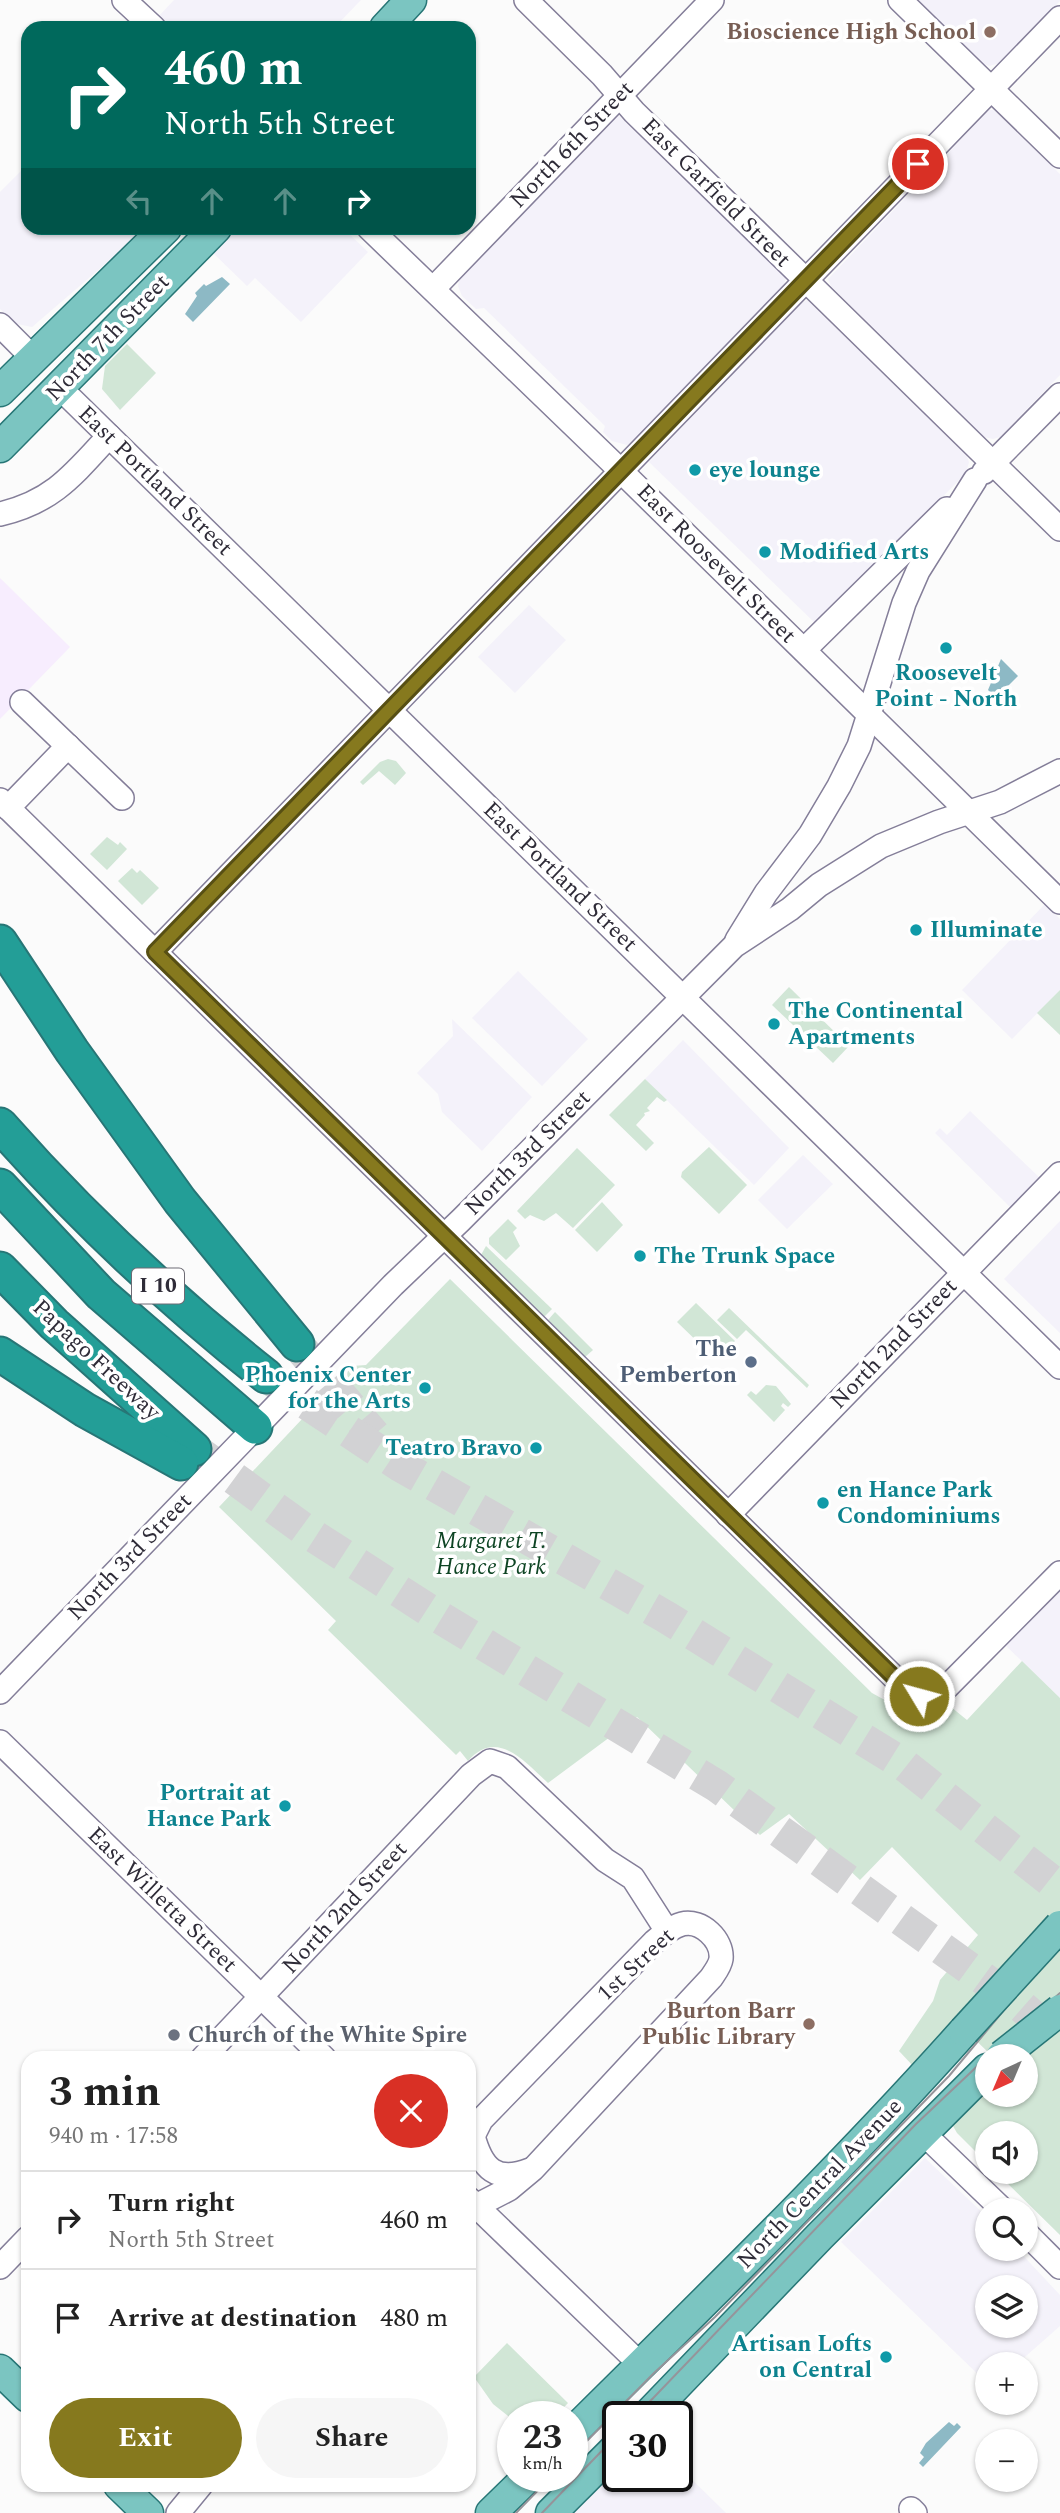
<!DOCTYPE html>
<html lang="en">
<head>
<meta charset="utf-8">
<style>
	body { margin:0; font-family:Spectral,serif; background:#f6f6f6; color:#222; height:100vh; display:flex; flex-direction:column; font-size:26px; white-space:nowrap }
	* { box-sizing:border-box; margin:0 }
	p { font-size:23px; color:#767676 }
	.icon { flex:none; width:38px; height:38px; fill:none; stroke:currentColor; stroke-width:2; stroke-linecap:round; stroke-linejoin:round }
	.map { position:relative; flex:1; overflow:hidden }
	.side { position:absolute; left:21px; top:2051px; width:455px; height:441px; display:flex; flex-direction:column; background:#fff; border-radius:21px; box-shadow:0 2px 5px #0004 }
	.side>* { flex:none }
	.banner { position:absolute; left:21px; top:21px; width:455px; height:214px; border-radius:21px; box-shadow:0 2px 5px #0004; background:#00695c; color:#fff; overflow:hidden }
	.needle { width:46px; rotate:224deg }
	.fabs { position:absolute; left:975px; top:2044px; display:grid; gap:14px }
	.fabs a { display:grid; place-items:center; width:63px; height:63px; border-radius:50%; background:#fff; box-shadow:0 2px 5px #0004; font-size:35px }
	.speed { position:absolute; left:497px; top:2401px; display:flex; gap:14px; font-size:35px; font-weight:700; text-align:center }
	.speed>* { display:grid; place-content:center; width:91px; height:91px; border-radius:50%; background:#fff; box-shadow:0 2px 5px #0004; line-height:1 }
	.speed small { font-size:18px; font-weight:400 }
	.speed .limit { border:4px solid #111; border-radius:10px; background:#fff; color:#111 }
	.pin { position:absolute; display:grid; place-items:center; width:60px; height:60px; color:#fff; margin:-30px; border:4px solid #fff; border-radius:50%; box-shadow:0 2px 7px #0007 }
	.me { position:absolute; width:77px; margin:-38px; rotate:307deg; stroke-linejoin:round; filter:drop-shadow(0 0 5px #0008) }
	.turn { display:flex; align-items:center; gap:24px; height:147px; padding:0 28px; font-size:32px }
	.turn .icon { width:91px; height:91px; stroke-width:2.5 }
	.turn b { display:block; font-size:49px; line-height:60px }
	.lanes { display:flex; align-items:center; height:66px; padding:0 28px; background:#0003; justify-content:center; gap:35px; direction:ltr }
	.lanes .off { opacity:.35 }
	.round { display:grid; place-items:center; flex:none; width:74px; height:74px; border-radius:37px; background:#f6f6f6 }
	.head { display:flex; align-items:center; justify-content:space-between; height:119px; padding:0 28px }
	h1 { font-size:42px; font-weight:700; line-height:52px }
	.primary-button { display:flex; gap:14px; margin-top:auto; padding:14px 28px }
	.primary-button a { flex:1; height:80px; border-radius:42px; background:#86791e; color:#fff; font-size:28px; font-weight:700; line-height:80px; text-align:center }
	.primary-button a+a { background:#f6f6f6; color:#222 }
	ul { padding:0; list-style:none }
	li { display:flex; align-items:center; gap:21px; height:98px; padding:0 28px; border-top:2px solid #e0e0e0 }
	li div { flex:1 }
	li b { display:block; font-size:26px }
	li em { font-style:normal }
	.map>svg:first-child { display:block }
	.built { fill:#f4f2fa; fill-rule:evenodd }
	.industrial { fill:#f7edfe }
	.green { fill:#d1e6d6 }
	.water { fill:#8db9c5 }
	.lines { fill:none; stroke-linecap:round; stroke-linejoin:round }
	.highway-tunnel { stroke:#d2d2d4; stroke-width:33; stroke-dasharray:33 17; stroke-linecap:butt }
	.minor-casing { stroke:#847e99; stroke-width:26 }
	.major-casing { stroke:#277676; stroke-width:33 }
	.highway-casing { stroke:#277676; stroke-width:37 }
	.minor { stroke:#fff; stroke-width:23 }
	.major { stroke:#7bc5c1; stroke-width:30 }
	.highway { stroke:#239e97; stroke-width:33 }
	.tram { stroke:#95949a; stroke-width:2 }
	.major-bridge-casing { stroke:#277676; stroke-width:33; stroke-linecap:butt }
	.major-bridge { stroke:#7bc5c1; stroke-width:30 }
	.route-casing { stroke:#574f14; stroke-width:18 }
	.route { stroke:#86791e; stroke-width:12 }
	.education-dot { fill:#8d6e63; stroke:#fff; stroke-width:2.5 }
	.culture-dot { fill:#0f9aa8; stroke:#fff; stroke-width:2.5 }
	.service-dot { fill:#5c6f8a; stroke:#fff; stroke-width:2.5 }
	.worship-dot { fill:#6b7280; stroke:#fff; stroke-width:2.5 }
	.labels { text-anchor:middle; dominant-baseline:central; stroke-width:7; stroke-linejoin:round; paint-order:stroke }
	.shield { fill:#fff; stroke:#6d6b74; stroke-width:2 }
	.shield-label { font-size:21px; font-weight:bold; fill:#2f2c38 }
	.education-label { font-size:23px; font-weight:bold; fill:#785e54; stroke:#fff; text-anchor:end }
	.street-label { font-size:23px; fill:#2f2c38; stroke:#fff }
	.culture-label { font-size:23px; font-weight:bold; fill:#0d838f; stroke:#fff; text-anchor:start }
	.service-label { font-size:23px; font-weight:bold; fill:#4e5e75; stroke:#fff; text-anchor:end }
	.park-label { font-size:23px; font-style:italic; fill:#0e4524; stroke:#fff }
	.worship-label { font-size:23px; font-weight:bold; fill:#5b616d; stroke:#fff; text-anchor:start }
</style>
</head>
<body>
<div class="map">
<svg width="1060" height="2513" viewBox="0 0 1060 2513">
	<rect width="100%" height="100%" fill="#fbfbfb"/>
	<g class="built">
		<polygon points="174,0 361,0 334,28 171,28 157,18"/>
		<polygon points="917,0 1060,0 1060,1 1000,63 989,66 981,63"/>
		<polygon points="989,110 993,110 998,114 1060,174 1060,375 1000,437 993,439 984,437 831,286 828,279"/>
		<polygon points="618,115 786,278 783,287 633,443 627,445 612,441 603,432 605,426 484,308 476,309 462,296 458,286 460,275"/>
		<polygon points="28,164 28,228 147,228 32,327 17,324 0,309 0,192"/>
		<polygon points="233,228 343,228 368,252 301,322 255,278 247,286 211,251"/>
		<polygon points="807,300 966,454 969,462 966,473 817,625 649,462 800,304"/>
		<polygon points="529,605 566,640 515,693 478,657"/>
		<polygon points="1045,904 1060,919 1060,990 1012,1039 962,990"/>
		<polygon points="518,971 588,1039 542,1086 472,1018"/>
		<polygon points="452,1019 532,1097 482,1151 442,1112 438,1094 417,1073 453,1036"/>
		<polygon points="683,1040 789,1148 754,1185 645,1079"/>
		<polygon points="970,1111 1040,1178 1011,1208 935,1133 940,1128 947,1135"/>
		<polygon points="803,1155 833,1184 787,1229 758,1200"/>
		<polygon points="1060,1221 1060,1333 1004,1279"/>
		<polygon points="1060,1587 1060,1698 1004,1644"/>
		<path d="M925,2158l62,59v32h30l43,46v31l-43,38h-30v19l-146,-141zM987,2287h39v39h-39z"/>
		<polygon points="677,2465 726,2513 572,2513 618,2471 618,2476 677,2476"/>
	</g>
	<polygon class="industrial" points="0,578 70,647 0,719"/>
	<g class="green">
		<polygon points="127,344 156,373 120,410 102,389 105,366"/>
		<polygon points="388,759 396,761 406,773 395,785 379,771 363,785 360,782 380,762"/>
		<polygon points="107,837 118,845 120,842 127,849 107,870 90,854"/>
		<polygon points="132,868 137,873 140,870 159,888 142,905 118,881"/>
		<polygon points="789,987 849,1046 833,1063 772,1005"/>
		<polygon points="1060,990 1060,1035 1037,1013"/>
		<polygon points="645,1079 667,1100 664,1102 657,1097 647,1108 650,1111 644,1113 645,1115 636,1125 654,1143 646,1151 609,1115"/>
		<polygon points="709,1147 747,1185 719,1214 681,1177 682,1172"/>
		<polygon points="577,1148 615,1185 573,1228 556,1213 544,1221 530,1215 525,1219 517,1211"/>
		<polygon points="602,1202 623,1225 597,1252 575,1230"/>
		<polygon points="508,1219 517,1228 513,1232 520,1246 506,1260 489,1244 489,1238"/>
		<polygon points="486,1246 552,1309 544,1317 481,1255"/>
		<path d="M450,1279l422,414c29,16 46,27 79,14l16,13 55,-59 38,37v537l-64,-63h30v-39h-39v30l-30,-30 -4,-7 34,-34v3h39v-39h-34l-35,-34 -43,45 -15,-16 34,-50 7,-21 38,-45 -86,-88 -32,33 -71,-66 -29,21 -123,-118 -89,66c-22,-20 -51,-56 -80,-22l-8,-10 -4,4 -128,-125 8,-9 -117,-114 133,-141 14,-1z"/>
		<polygon points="696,1303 735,1341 722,1354 709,1346 705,1349 677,1322"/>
		<polygon points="729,1308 809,1385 807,1388 746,1330 737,1339 717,1320"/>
		<polygon points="555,1312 593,1350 585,1357 548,1320"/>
		<polygon points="766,1385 776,1386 791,1404 788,1407 783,1403 781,1406 785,1410 774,1422 747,1395 751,1391 756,1395"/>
		<polygon points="507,2343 568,2403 555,2417 513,2417 513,2420 493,2404 474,2377"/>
	</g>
	<g class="water">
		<polygon points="222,277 230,284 193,322 185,314 197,296 195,293 204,284 206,286"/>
		<polygon points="1001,659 1018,676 996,698 988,690"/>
		<polygon points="949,2422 954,2426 957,2423 961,2427 923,2467 919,2463 924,2457 920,2453 926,2443"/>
	</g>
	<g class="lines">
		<g class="highway-tunnel">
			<polyline points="297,1344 374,1435"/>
			<polyline points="266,1376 401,1466 666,1617 903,1764 1060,1888"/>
			<polyline points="194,1449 309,1533 441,1618 717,1786 1020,2005 1060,2040"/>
		</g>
		<defs>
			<g id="minor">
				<polyline points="124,0 154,28"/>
				<polyline points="526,0 602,75 634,112 1060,529"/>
				<polyline points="900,0 1060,156"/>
				<polyline points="369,228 621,471 1060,902"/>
				<polyline points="433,289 712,0"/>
				<polyline points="0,325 33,358"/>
				<polyline points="60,388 1060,1367"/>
				<polyline points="984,472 1060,395"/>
				<path d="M0,514c53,-12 74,-40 109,-78"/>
				<polyline points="804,650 947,509"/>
				<polyline points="22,702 122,798"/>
				<path d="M0,800l905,888c15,8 24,10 39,2l116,-117"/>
				<polyline points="8,808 68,746"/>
				<polyline points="737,940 766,893 810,835 839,786 859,746 904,603 918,571 975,480"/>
				<polyline points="155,952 1060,18"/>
				<polyline points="728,1515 1060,1174"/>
				<polyline points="0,1692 393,1285 461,1220 734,946 790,909 819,885 881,846 939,822 1000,802 1060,771"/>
				<polyline points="0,1742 324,2058"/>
				<polyline points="203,2058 471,1775 490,1761 507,1767 605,1860 633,1878 667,1931"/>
				<polyline points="924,2134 1003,2210"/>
				<path d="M473,2136c9,33 23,47 57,34"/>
				<path d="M469,2144l12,-24 173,-178c8,-7 17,-15 28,-18 19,-5 41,16 39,35 -1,7 -6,13 -10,19l-178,191 -24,20 -33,17 -7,6"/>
				<polyline points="469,2199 641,2365"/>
				<polyline points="1026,2233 1060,2267"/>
				<polyline points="0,2267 28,2238"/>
				<polyline points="911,2509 915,2513"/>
				<polyline points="178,2513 201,2485"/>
			</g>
			<g id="major">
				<polyline points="385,28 411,0"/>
				<polyline points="0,391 166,228"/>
				<polyline points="0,447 216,228"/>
				<polyline points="0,2370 28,2397"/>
				<polyline points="646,2417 820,2236 987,2069"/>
				<path d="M572,2433c133,-132 267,-262 392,-402"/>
				<polyline points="119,2485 148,2513"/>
				<polyline points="491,2513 529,2476"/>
				<polyline points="551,2513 618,2446"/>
			</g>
			<g id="highway">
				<polyline points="0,942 72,1051 180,1201 297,1344"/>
				<path d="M0,1125c81,92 170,175 266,251"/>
				<polyline points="0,1186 101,1294 255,1427"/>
				<polyline points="0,1269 54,1324 194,1449"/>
				<polyline points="0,1354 85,1410 181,1463"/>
			</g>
		</defs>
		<use href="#minor" class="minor-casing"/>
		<use href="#major" class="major-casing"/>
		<use href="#highway" class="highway-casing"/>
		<use href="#minor" class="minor"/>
		<use href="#major" class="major"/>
		<use href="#highway" class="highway"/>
		<g class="tram">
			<polyline points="988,2056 1060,1993"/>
			<polyline points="635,2417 916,2124 987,2057"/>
			<polyline points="572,2456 654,2373 715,2317 949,2076 1060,1943"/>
			<polyline points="516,2513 552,2476"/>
			<polyline points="542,2513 618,2434"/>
		</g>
		<defs>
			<g id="major-bridge">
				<polyline points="964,2031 1060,1926"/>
				<polyline points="1002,2056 1060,2010"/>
			</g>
		</defs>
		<use href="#major-bridge" class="major-bridge-casing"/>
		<use href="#major-bridge" class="major-bridge"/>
	</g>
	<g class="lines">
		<defs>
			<polyline id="route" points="918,164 155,952 905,1688 919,1696"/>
		</defs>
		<use href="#route" class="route-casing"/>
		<use href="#route" class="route"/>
	</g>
	<g class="education-dot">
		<circle cx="990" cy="32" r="7"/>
		<circle cx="809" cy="2024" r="7"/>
	</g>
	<g class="culture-dot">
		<circle cx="695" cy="470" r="7"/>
		<circle cx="765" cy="552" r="7"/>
		<circle cx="946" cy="648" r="7"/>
		<circle cx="916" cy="930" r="7"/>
		<circle cx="774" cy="1024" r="7"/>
		<circle cx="640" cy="1256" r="7"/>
		<circle cx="425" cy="1388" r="7"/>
		<circle cx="536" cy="1448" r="7"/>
		<circle cx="823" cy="1503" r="7"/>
		<circle cx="285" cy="1806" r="7"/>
		<circle cx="886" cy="2357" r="7"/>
	</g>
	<circle class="service-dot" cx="751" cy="1362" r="7"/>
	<circle class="worship-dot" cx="174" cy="2035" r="7"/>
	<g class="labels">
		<rect class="shield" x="132" y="1268.5" width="52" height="35" rx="5"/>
		<g class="shield-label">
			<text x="158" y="1286">I 10</text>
		</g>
		<g class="education-label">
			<text x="976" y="32">Bioscience High School</text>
			<text x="795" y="2011">Burton Barr<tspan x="795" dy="26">Public Library</tspan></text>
		</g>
		<g class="street-label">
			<text transform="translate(572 145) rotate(-46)">North 6th Street</text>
			<text transform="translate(716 193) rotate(45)">East Garfield Street</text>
			<text transform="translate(108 338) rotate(-46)">North 7th Street</text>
			<text transform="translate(155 481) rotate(44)">East Portland Street</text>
			<text transform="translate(716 564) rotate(45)">East Roosevelt Street</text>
			<text transform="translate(560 877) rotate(44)">East Portland Street</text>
			<text transform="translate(528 1153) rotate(-45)">North 3rd Street</text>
			<text transform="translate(894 1344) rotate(-46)">North 2nd Street</text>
			<text transform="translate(96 1360) rotate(43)">Papago Freeway</text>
			<text transform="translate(130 1557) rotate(-46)">North 3rd Street</text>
			<text transform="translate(162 1900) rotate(44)">East Willetta Street</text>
			<text transform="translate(345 1908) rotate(-47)">North 2nd Street</text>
			<text transform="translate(636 1965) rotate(-43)">1st Street</text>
			<text transform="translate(820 2184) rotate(-46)">North Central Avenue</text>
		</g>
		<g class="culture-label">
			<text x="709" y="470">eye lounge</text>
			<text x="779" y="552">Modified Arts</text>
			<text x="946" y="673" text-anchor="middle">Roosevelt<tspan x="946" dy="26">Point - North</tspan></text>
			<text x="930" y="930">Illuminate</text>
			<text x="788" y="1011">The Continental<tspan x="788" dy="26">Apartments</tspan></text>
			<text x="654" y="1256">The Trunk Space</text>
			<text x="411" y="1375" text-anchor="end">Phoenix Center<tspan x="411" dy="26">for the Arts</tspan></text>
			<text x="522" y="1448" text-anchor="end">Teatro Bravo</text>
			<text x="837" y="1490">en Hance Park<tspan x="837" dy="26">Condominiums</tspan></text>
			<text x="271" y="1793" text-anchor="end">Portrait at<tspan x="271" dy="26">Hance Park</tspan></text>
			<text x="872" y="2344" text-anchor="end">Artisan Lofts<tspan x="872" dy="26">on Central</tspan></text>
		</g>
		<g class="service-label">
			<text x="737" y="1349">The<tspan x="737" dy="26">Pemberton</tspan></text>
		</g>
		<g class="park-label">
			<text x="491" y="1541">Margaret T.<tspan x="491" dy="26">Hance Park</tspan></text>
		</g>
		<g class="worship-label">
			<text x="188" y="2035">Church of the White Spire</text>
		</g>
	</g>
</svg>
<div class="fabs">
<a><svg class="needle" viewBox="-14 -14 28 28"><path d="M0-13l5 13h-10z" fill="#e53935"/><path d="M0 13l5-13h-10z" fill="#767676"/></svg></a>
<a><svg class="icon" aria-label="sound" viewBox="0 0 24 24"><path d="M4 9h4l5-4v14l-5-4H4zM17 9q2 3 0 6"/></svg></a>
<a><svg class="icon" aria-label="search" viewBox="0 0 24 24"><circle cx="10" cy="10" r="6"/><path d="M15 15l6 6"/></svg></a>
<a><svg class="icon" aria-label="layers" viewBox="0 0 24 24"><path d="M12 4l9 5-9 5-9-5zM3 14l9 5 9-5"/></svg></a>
<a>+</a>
<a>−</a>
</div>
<div class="speed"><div>23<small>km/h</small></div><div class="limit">30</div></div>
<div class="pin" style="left:918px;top:164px;background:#d93025"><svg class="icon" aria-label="arrive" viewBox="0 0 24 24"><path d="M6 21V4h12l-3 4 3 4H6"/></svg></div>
<svg class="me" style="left:919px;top:1696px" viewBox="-20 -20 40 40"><circle r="17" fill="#86791e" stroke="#fff" stroke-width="3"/><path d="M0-11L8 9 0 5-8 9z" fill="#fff"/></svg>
<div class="banner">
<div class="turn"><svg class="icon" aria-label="right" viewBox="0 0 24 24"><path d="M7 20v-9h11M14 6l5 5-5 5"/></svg><div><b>460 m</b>North 5th Street</div></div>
<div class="lanes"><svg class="icon off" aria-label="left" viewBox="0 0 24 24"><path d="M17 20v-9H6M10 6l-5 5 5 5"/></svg><svg class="icon off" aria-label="ahead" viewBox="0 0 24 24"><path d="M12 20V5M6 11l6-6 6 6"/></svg><svg class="icon off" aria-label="ahead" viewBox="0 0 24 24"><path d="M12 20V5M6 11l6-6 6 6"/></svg><svg class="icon" aria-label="right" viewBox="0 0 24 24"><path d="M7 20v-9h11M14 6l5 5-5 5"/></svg></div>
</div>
<section class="side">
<div class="head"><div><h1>3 min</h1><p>940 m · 17:58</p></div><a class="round" style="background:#d93025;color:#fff"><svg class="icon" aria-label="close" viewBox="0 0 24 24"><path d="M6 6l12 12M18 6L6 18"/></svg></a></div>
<ul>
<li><svg class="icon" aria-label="right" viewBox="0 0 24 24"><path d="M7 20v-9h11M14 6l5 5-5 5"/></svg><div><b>Turn right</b><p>North 5th Street</p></div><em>460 m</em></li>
<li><svg class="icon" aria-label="arrive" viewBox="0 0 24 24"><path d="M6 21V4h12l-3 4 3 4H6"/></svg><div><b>Arrive at destination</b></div><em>480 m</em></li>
</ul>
<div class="primary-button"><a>Exit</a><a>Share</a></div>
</section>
</div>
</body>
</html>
